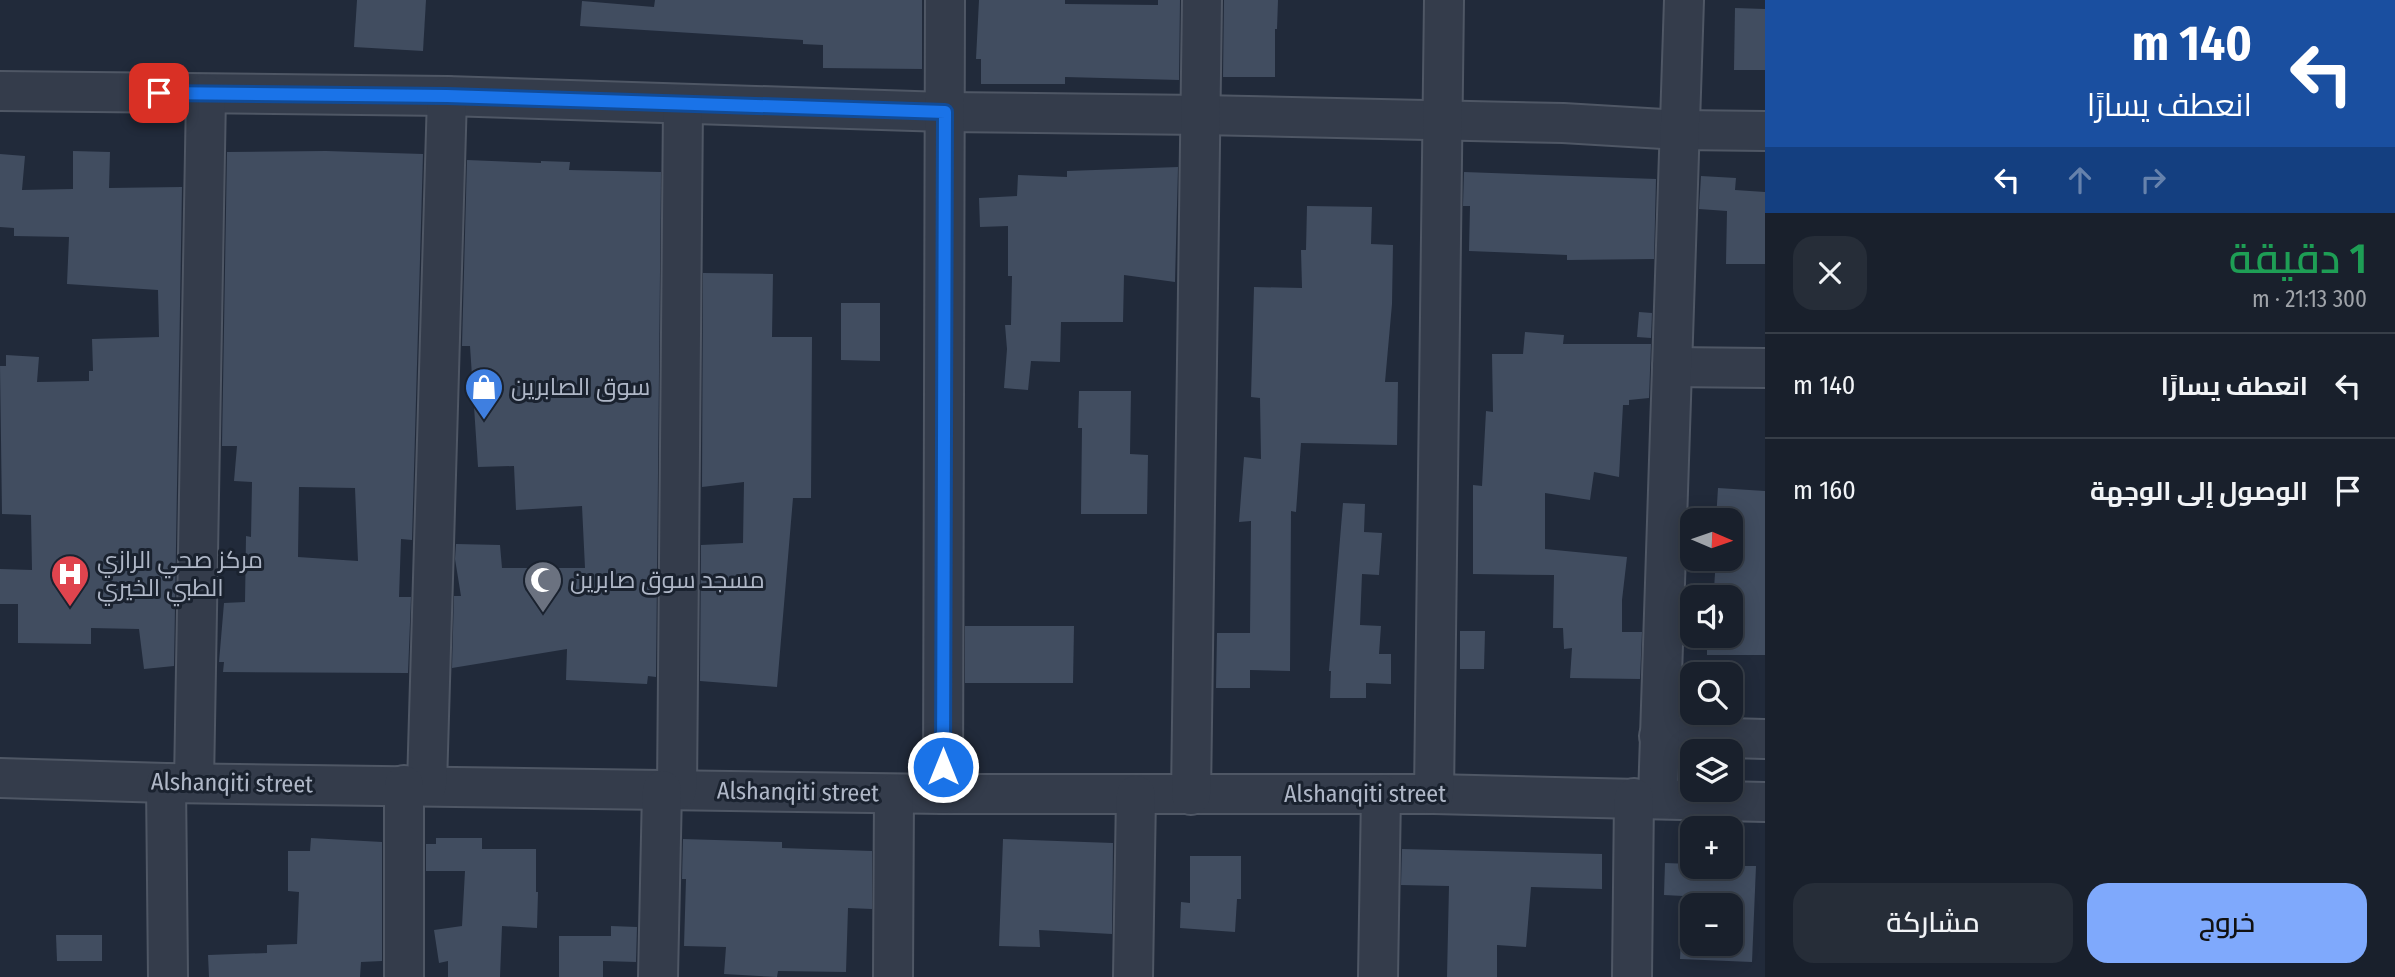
<!DOCTYPE html>
<html lang="ar">
<head>
<meta charset="utf-8">
<style>
	body { margin:0; font-family:"Fira Sans Condensed",Cairo,sans-serif; background:#262d38; color:#f1f3f6; direction:rtl; height:100vh; display:flex; flex-direction:column; font-size:26px; white-space:nowrap }
	* { box-sizing:border-box; margin:0 }
	p { font-size:23px; color:#9fa3a9 }
	.icon { flex:none; width:38px; height:38px; fill:none; stroke:currentColor; stroke-width:2; stroke-linecap:round; stroke-linejoin:round }
	.map { position:relative; flex:1; overflow:hidden; direction:ltr }
	.panel { display:flex; flex-direction:column; background:#19202c; width:630px }
	.panel>* { flex:none }
	.hud { background:#1a4fa0; color:#fff; overflow:hidden }
	.needle { width:46px; rotate:92deg }
	.controls { position:absolute; left:1680px; top:508px; display:grid; gap:14px }
	.controls a { display:grid; place-items:center; width:63px; height:63px; border-radius:14px; background:#19202c; box-shadow:0 4px 18px #0003,0 0 0 2px #373e48; font-size:35px }
	.pin { position:absolute; display:grid; place-items:center; width:60px; height:60px; color:#fff; margin:-30px; border-radius:14px; box-shadow:0 4px 10px #0006 }
	.me { position:absolute; width:77px; margin:-38px; rotate:0deg; stroke-linejoin:round; filter:drop-shadow(0 0 5px #0008) }
	.turn { display:flex; align-items:center; gap:24px; height:147px; padding:0 28px; font-size:32px }
	.turn .icon { width:91px; height:91px; stroke-width:2.5 }
	.turn b { display:block; font-size:49px; line-height:60px }
	.lanes { display:flex; align-items:center; height:66px; padding:0 28px; background:#0003; justify-content:center; gap:35px; direction:ltr }
	.lanes .off { opacity:.35 }
	.round { display:grid; place-items:center; flex:none; width:74px; height:74px; border-radius:21px; background:#262d38 }
	.head { display:flex; align-items:center; justify-content:space-between; height:119px; padding:0 28px }
	h1 { font-size:42px; font-weight:600; line-height:52px; color:#1e9e55 }
	.primary-button { display:flex; gap:14px; margin-top:auto; padding:14px 28px }
	.primary-button a { flex:1; height:80px; border-radius:21px; background:#7fa9fc; color:#111; font-size:28px; font-weight:600; line-height:80px; text-align:center }
	.primary-button a+a { background:#262d38; color:#f1f3f6 }
	ul { padding:0; list-style:none }
	li { display:flex; align-items:center; gap:21px; height:105px; padding:0 28px; border-top:2px solid #373e48 }
	li div { flex:1 }
	li b { display:block; font-size:26px }
	li em { font-style:normal }
	main { display:flex; flex:1; min-height:0 }
	.map>svg:first-child { display:block }
	.building { fill:#414d60; fill-rule:evenodd }
	.lines { fill:none; stroke-linecap:round; stroke-linejoin:round }
	.minor-casing { stroke:#4f5765; stroke-width:42 }
	.minor { stroke:#343c4b; stroke-width:38 }
	.route-casing { stroke:#114b97; stroke-width:18 }
	.route { stroke:#1a73e8; stroke-width:12 }
	.labels { text-anchor:middle; dominant-baseline:central; stroke-width:6; stroke-linejoin:round; paint-order:stroke }
	.poi-label { font-size:24px; fill:#afb7c7; stroke:#1a222f; text-anchor:start }
	.street-label { font-size:24px; fill:#afb7c7; stroke:#1a222f }
</style>
</head>
<body>
<main>
<section class="panel">
<div class="hud">
<div class="turn"><svg class="icon" aria-label="left" viewBox="0 0 24 24"><path d="M17 20v-9H6M10 6l-5 5 5 5"/></svg><div><b>140 m</b>انعطف يسارًا</div></div>
<div class="lanes"><svg class="icon" aria-label="left" viewBox="0 0 24 24"><path d="M17 20v-9H6M10 6l-5 5 5 5"/></svg><svg class="icon off" aria-label="ahead" viewBox="0 0 24 24"><path d="M12 20V5M6 11l6-6 6 6"/></svg><svg class="icon off" aria-label="right" viewBox="0 0 24 24"><path d="M7 20v-9h11M14 6l5 5-5 5"/></svg></div>
</div>
<div class="head"><div><h1>1 دقيقة</h1><p>300 m · 21:13</p></div><a class="round"><svg class="icon" aria-label="close" viewBox="0 0 24 24"><path d="M6 6l12 12M18 6L6 18"/></svg></a></div>
<ul>
<li><svg class="icon" aria-label="left" viewBox="0 0 24 24"><path d="M17 20v-9H6M10 6l-5 5 5 5"/></svg><div><b>انعطف يسارًا</b></div><em>140 m</em></li>
<li><svg class="icon" aria-label="arrive" viewBox="0 0 24 24"><path d="M6 21V4h12l-3 4 3 4H6"/></svg><div><b>الوصول إلى الوجهة</b></div><em>160 m</em></li>
</ul>
<div class="primary-button"><a>خروج</a><a>مشاركة</a></div>
</section>
<div class="map">
<svg width="1765" height="977" viewBox="0 0 1765 977">
	<rect width="100%" height="100%" fill="#212a3a"/>
	<g class="building">
		<polygon points="357,0 426,0 423,51 354,47"/>
		<polygon points="655,0 922,0 922,69 823,68 823,45 803,44 803,40 580,26 582,1 654,7"/>
		<polygon points="979,0 1065,0 1065,4 1158,5 1158,0 1180,0 1179,80 1065,77 1065,84 981,84 981,59 976,59"/>
		<polygon points="1224,0 1278,0 1277,29 1275,29 1275,77 1223,77"/>
		<polygon points="1735,8 1765,9 1765,70 1734,70"/>
		<polygon points="73,151 110,152 109,188 182,187 174,666 144,669 139,629 91,628 91,644 18,643 18,604 0,604 0,569 32,570 31,515 2,514 0,366 6,366 6,355 39,357 37,382 89,381 89,371 93,371 92,339 159,337 158,290 67,284 69,237 14,236 14,228 0,227 0,154 25,156 22,190 73,189"/>
		<path d="M326,151l97,3 -11,386 -11,-1 -2,58h12l-3,76 -185,-1 1,-10h-5l5,-59 21,-1 1,-66 5,1 1,-55 -18,-1 3,-35h-15l5,-294zM299,487l56,1 3,73 -60,-4z"/>
		<polygon points="467,160 541,163 541,161 570,162 569,170 661,172 656,677 648,676 647,684 566,680 567,649 452,668 454,596 461,596 455,559 456,544 500,545 502,568 585,568 582,506 516,510 514,466 478,467 470,346 462,346"/>
		<polygon points="1178,167 1175,282 1124,275 1123,322 1061,322 1060,362 1031,361 1028,390 1004,388 1007,349 1005,325 1011,325 1012,276 1008,276 1008,226 980,227 979,198 1017,196 1018,175 1067,177 1067,171"/>
		<polygon points="1464,172 1656,179 1654,259 1567,260 1567,255 1469,251 1470,206 1463,206"/>
		<polygon points="1701,176 1736,178 1735,190 1765,192 1765,264 1726,264 1727,211 1699,209"/>
		<polygon points="1307,206 1372,207 1371,244 1393,245 1392,304 1385,382 1398,382 1397,445 1301,443 1296,512 1291,511 1290,671 1250,670 1250,688 1216,688 1217,633 1250,633 1251,521 1239,522 1244,457 1261,459 1260,398 1251,397 1254,287 1302,288 1301,250 1306,250"/>
		<polygon points="703,273 773,274 772,337 812,337 811,498 793,498 777,687 700,681 701,545 743,543 744,482 702,487"/>
		<polygon points="841,303 880,303 880,361 841,360"/>
		<polygon points="1639,312 1652,313 1651,338 1637,337"/>
		<polygon points="1525,332 1564,335 1563,344 1651,344 1649,398 1629,400 1629,405 1623,405 1619,477 1594,472 1590,500 1545,493 1545,549 1627,557 1622,600 1622,632 1642,632 1640,679 1570,678 1572,648 1564,649 1563,628 1553,628 1554,575 1473,574 1473,485 1482,486 1486,411 1493,412 1492,354 1523,354"/>
		<polygon points="1079,391 1131,391 1130,454 1148,455 1147,514 1081,514 1082,428 1078,428"/>
		<polygon points="1718,488 1765,491 1765,655 1707,655 1707,635 1731,635 1731,597 1707,597 1707,589 1714,589 1716,558 1731,558 1731,520 1716,520"/>
		<polygon points="1343,503 1365,504 1364,532 1382,533 1379,575 1362,574 1360,625 1381,626 1379,654 1391,654 1391,684 1366,683 1366,698 1330,698 1331,671 1329,671"/>
		<polygon points="965,626 1074,626 1073,683 965,683"/>
		<polygon points="1460,631 1485,631 1484,669 1460,669"/>
		<polygon points="311,838 382,842 382,961 361,962 360,977 209,977 208,955 267,953 267,945 297,944 299,892 288,891 288,851 310,851"/>
		<polygon points="436,838 482,838 482,849 536,849 536,892 538,892 537,928 502,926 500,977 448,977 448,961 439,963 434,930 462,926 465,871 426,871 426,844 436,844"/>
		<polygon points="683,839 782,842 782,848 872,851 872,909 848,908 846,972 778,971 777,977 724,974 726,947 684,946 686,879 682,879"/>
		<polygon points="1003,839 1113,843 1112,934 1039,930 1040,947 999,946"/>
		<polygon points="1402,849 1602,854 1602,889 1531,887 1526,947 1497,945 1497,977 1447,977 1449,886 1401,885"/>
		<polygon points="1190,856 1241,856 1241,899 1237,899 1235,932 1180,928 1181,902 1190,903"/>
		<path d="M1665,863l27,1v2h64l-4,96 -72,-3 3,-63 -19,-1zM1692,905h39v38h-39z"/>
		<polygon points="611,926 637,927 636,962 603,961 603,977 559,977 559,936 611,936"/>
		<polygon points="56,935 102,935 102,961 57,961"/>
	</g>
	<g class="lines">
		<defs>
			<g id="minor">
				<polyline points="0,91 447,96 945,112 1201,115 1563,123 1680,130 1765,131"/>
				<polyline points="1672,367 1765,368"/>
				<polyline points="1659,736 1765,739"/>
				<polyline points="0,778 166,783 943,794 1434,794 1765,802"/>
				<polyline points="166,783 168,977"/>
				<polyline points="194,783 206,94"/>
				<polyline points="427,785 447,96"/>
				<polyline points="677,790 683,105"/>
				<polyline points="943,794 945,0"/>
				<polyline points="1434,794 1444,0"/>
				<polyline points="1191,795 1202,0"/>
				<polyline points="1658,798 1684,0"/>
				<polyline points="404,977 404,785"/>
				<polyline points="658,977 662,790"/>
				<polyline points="893,977 894,794"/>
				<polyline points="1133,977 1136,795"/>
				<polyline points="1378,977 1381,794"/>
				<polyline points="1632,977 1634,798"/>
			</g>
		</defs>
		<use href="#minor" class="minor-casing"/>
		<use href="#minor" class="minor"/>
	</g>
	<g class="lines">
		<defs>
			<polyline id="route" points="159,93 447,96 945,112 943,767"/>
		</defs>
		<use href="#route" class="route-casing"/>
		<use href="#route" class="route"/>
	</g>
	<defs>
		<symbol id="shop-pin" viewBox="-11 -11 22 30"><path d="M0 17L-7.5 6A9.5 9.5 0 1 1 7.5 6Z" fill="#3f7fe0" stroke="#1a222f"/><path d="M-5-2.5h2.3a2.7 3.5 0 0 1 5.4 0H5L5.5 6h-11ZM-1.5-2.5h3a1.5 2.3 0 0 0-3 0Z" fill="#fff"/></symbol>
		<symbol id="hospital-pin" viewBox="-11 -11 22 30"><path d="M0 17L-7.5 6A9.5 9.5 0 1 1 7.5 6Z" fill="#e0444e" stroke="#1a222f"/><path d="M-5-5h3v3.5h4V-5h3V5h-3V1.5h-4V5h-3Z" fill="#fff"/></symbol>
		<symbol id="mosque-pin" viewBox="-11 -11 22 30"><path d="M0 17L-7.5 6A9.5 9.5 0 1 1 7.5 6Z" fill="#6b7280" stroke="#1a222f"/><path d="M3.5-4.9A6 6 0 1 0 3.5 4.9A5 5 0 1 1 3.5-4.9Z" fill="#fff"/></symbol>
	</defs>
	<g fill-rule="evenodd">
		<use href="#shop-pin" x="462" y="365" width="44" height="60"/>
		<use href="#hospital-pin" x="48" y="552" width="44" height="60"/>
		<use href="#mosque-pin" x="521" y="558" width="44" height="60"/>
	</g>
	<g class="labels">
		<g class="poi-label">
			<text x="511" y="387">سوق الصابرين</text>
			<text x="97" y="560">مركز صحي الرازي<tspan x="97" dy="28">الطبي الخيري</tspan></text>
			<text x="570" y="580">مسجد سوق صابرين</text>
		</g>
		<g class="street-label">
			<text transform="translate(232 783) rotate(1)">Alshanqiti street</text>
			<text transform="translate(798 792) rotate(1)">Alshanqiti street</text>
			<text x="1365" y="794">Alshanqiti street</text>
		</g>
	</g>
</svg>
<div class="controls">
<a><svg class="needle" viewBox="-14 -14 28 28"><path d="M0-13l5 13h-10z" fill="#e53935"/><path d="M0 13l5-13h-10z" fill="#9fa3a9"/></svg></a>
<a><svg class="icon" aria-label="sound" viewBox="0 0 24 24"><path d="M4 9h4l5-4v14l-5-4H4zM17 9q2 3 0 6"/></svg></a>
<a><svg class="icon" aria-label="search" viewBox="0 0 24 24"><circle cx="10" cy="10" r="6"/><path d="M15 15l6 6"/></svg></a>
<a><svg class="icon" aria-label="layers" viewBox="0 0 24 24"><path d="M12 4l9 5-9 5-9-5zM3 14l9 5 9-5"/></svg></a>
<a>+</a>
<a>−</a>
</div>
<div class="pin" style="left:159px;top:93px;background:#d93025"><svg class="icon" aria-label="arrive" viewBox="0 0 24 24"><path d="M6 21V4h12l-3 4 3 4H6"/></svg></div>
<svg class="me" style="left:943px;top:767px" viewBox="-20 -20 40 40"><circle r="17" fill="#1a73e8" stroke="#fff" stroke-width="3"/><path d="M0-11L8 9 0 5-8 9z" fill="#fff"/></svg>
</div>
</main>
</body>
</html>
